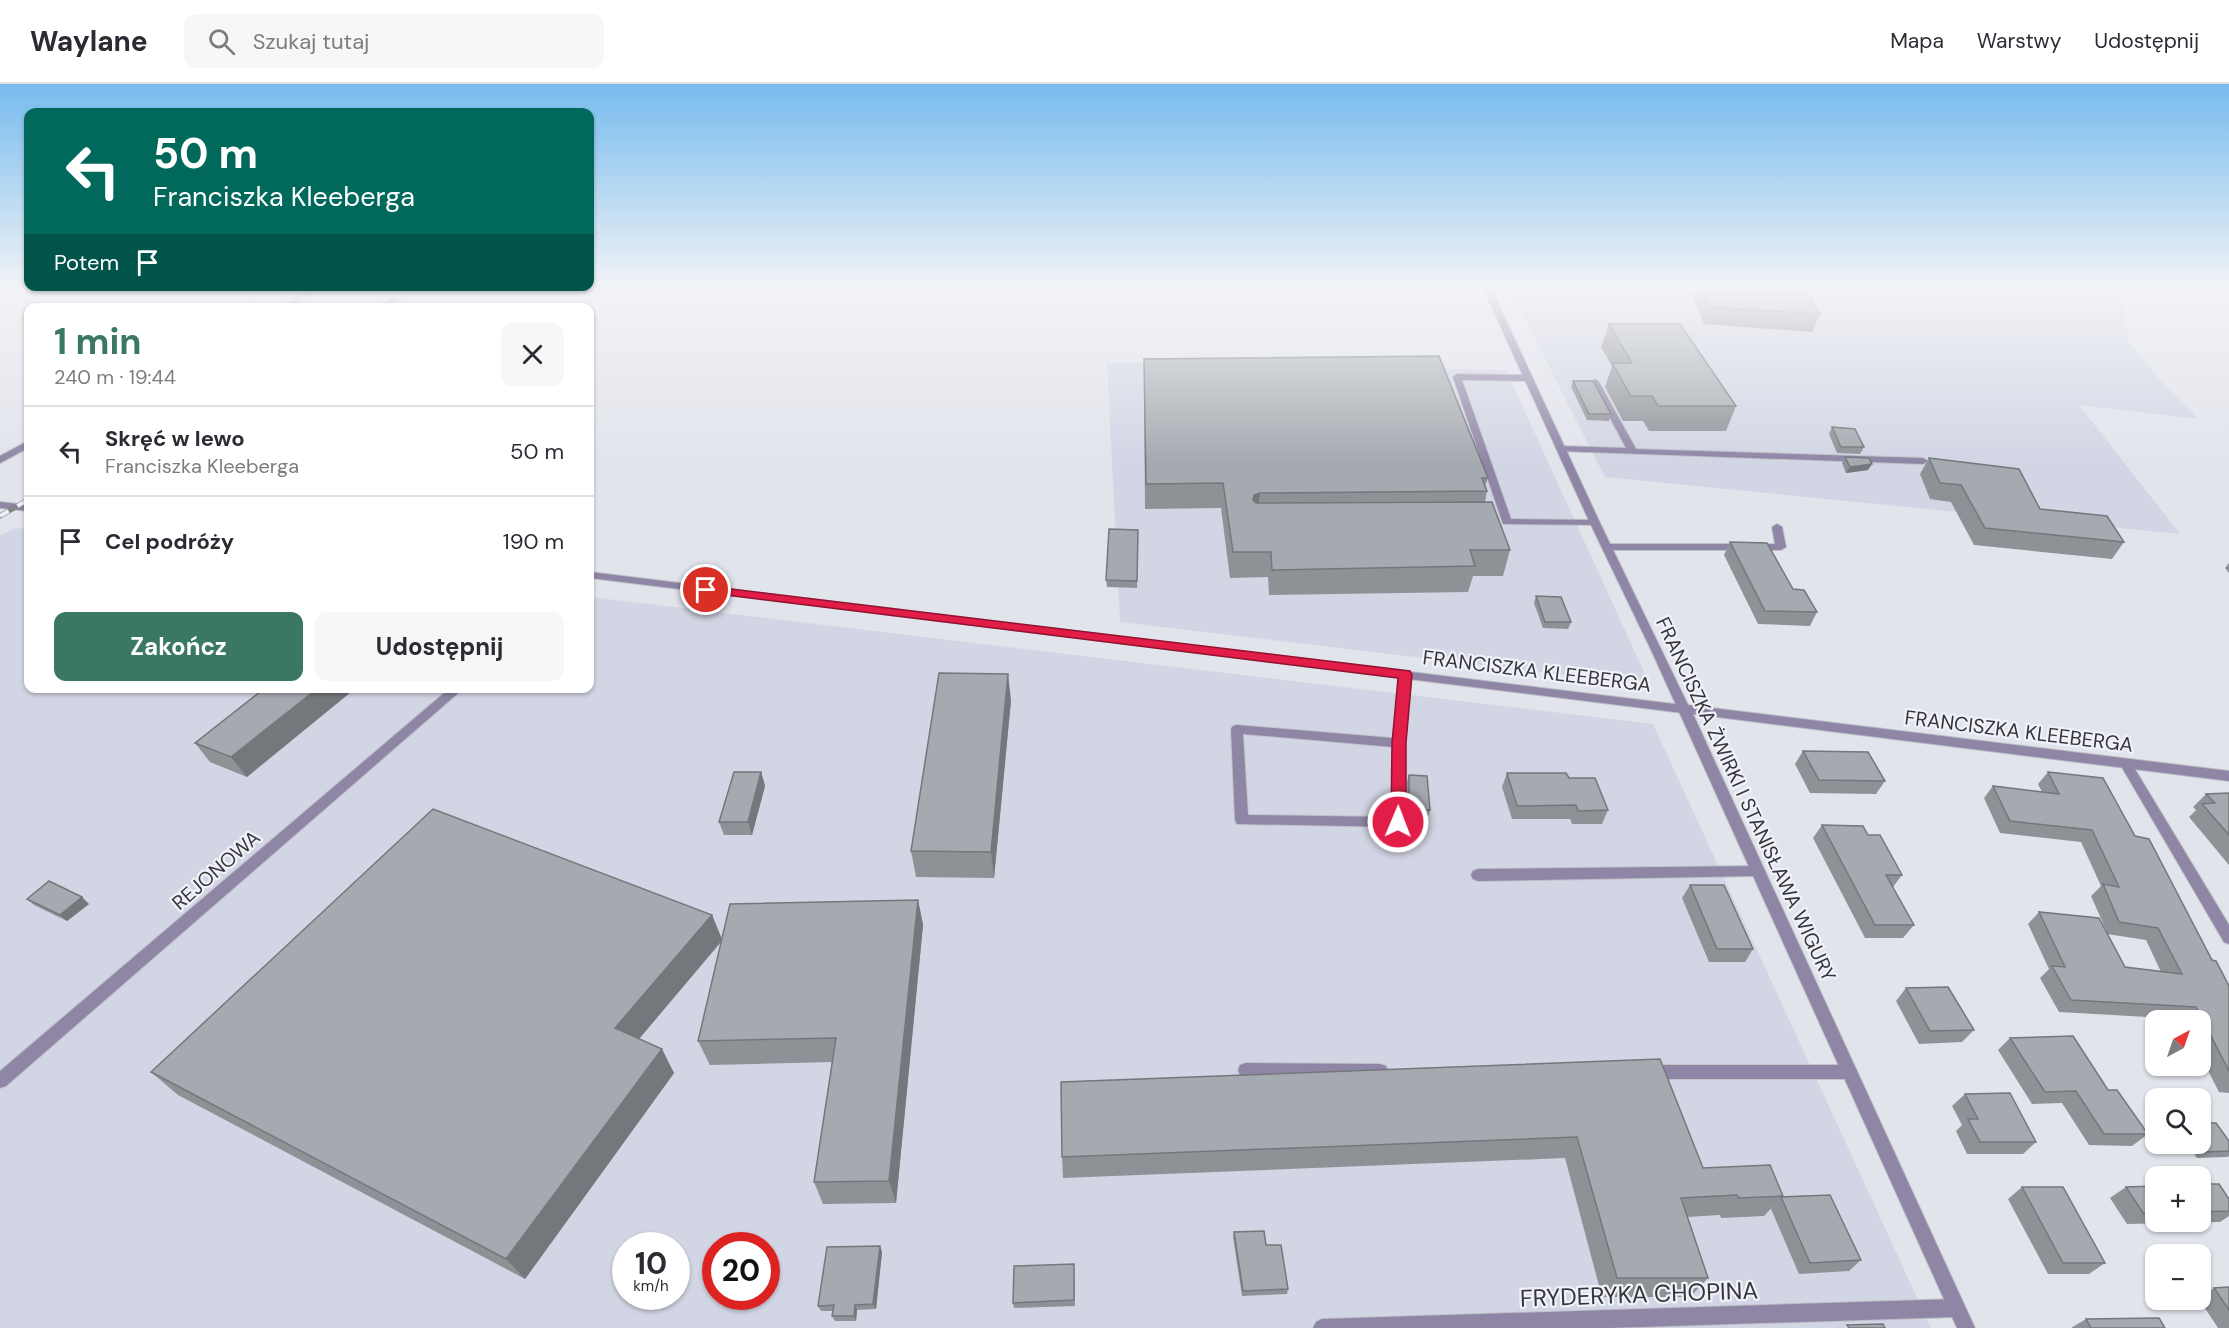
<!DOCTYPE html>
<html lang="pl">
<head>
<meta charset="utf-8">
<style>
	body { margin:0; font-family:"DM Sans",sans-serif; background:#f7f7f7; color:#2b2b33; height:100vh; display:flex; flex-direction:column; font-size:22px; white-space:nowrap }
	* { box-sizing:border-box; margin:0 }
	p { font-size:20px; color:#7c7c81 }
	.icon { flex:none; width:33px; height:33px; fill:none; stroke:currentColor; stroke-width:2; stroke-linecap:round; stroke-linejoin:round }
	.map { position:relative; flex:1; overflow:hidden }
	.sheet { position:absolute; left:24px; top:219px; width:570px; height:390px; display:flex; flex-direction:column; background:#fff; border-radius:12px; box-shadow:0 2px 4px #0004 }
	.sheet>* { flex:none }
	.top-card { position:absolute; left:24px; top:24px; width:570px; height:183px; border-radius:12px; box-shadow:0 2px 4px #0004; background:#00695c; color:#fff; overflow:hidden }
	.needle { width:39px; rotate:40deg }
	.tools { position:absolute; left:2145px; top:926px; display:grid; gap:12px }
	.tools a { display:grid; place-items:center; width:66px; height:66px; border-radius:12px; background:#fff; box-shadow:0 2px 4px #0004; font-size:30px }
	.speed { position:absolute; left:612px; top:1148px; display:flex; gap:12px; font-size:30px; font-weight:700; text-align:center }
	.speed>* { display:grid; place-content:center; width:78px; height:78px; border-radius:50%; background:#fff; box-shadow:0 2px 4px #0004; line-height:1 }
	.speed small { font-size:15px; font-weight:400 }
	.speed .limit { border:9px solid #d22; background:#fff; color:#111 }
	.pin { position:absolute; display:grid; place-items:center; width:51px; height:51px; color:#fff; margin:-26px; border:3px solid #fff; border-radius:50%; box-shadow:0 2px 6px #0007 }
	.me { position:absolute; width:66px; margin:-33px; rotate:1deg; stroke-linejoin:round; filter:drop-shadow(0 0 4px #0008) }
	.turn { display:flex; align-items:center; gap:21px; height:126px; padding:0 30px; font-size:27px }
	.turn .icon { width:78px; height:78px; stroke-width:2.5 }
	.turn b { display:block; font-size:42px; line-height:51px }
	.then { display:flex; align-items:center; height:57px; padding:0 30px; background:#0003; gap:12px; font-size:22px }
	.round { display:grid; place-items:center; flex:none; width:63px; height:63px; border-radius:12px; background:#f7f7f7 }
	.headline { display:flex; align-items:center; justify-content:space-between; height:102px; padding:0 30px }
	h1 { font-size:36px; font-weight:700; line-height:45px; color:#3a7864 }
	.cta { display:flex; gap:12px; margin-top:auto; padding:12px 30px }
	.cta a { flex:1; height:69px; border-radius:12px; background:#3a7864; color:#fff; font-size:24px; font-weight:700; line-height:69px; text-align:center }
	.cta a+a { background:#f7f7f7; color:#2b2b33 }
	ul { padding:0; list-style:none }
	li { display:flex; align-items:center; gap:18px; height:90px; padding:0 30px; border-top:2px solid #e1e1e2 }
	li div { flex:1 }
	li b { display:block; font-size:22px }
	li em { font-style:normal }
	header { display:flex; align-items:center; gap:36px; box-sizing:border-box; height:84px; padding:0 30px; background:#fff; border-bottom:2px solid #e1e1e2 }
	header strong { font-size:28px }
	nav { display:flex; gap:33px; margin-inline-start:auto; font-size:21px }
	.search { width:420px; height:54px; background:#f7f7f7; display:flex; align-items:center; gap:15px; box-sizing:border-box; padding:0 21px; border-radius:12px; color:#7c7c81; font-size:22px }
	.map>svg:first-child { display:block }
	.built { fill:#d2d5e4; fill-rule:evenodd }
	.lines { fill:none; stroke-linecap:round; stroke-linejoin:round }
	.service-casing { stroke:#bfc1c8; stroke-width:2 }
	.minor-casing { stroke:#bfc1c8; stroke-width:2 }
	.tertiary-casing { stroke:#bfc1c8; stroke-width:2 }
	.service { fill:#8f86a6; fill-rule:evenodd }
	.minor { fill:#8f86a6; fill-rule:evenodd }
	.tertiary { fill:#8f86a6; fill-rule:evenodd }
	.rail-casing { stroke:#84858a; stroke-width:5 }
	.rail { stroke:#f0f1f9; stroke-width:4; stroke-dasharray:10; stroke-linecap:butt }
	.wall { fill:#8e9297; fill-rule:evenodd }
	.shaded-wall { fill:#74777b }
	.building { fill:#a5aab0; stroke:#74777b; stroke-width:1.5 }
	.route { fill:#e11d48; stroke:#92132f; stroke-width:1.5 }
	.labels { text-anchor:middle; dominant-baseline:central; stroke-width:4.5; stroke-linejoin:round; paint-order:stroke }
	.street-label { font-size:20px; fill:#353639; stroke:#f0f1f9 }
	.near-street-label { font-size:24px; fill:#353639; stroke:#f0f1f9 }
</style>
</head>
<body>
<header>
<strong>Waylane</strong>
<div class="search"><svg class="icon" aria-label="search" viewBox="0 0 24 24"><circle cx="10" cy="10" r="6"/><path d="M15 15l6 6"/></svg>Szukaj tutaj</div>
<nav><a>Mapa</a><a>Warstwy</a><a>Udostępnij</a></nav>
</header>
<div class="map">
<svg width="2229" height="1244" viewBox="0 0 2229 1244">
	<rect width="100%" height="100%" fill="#e2e4ec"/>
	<g class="built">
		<polygon points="1509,204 2120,204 2129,258 2163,300 2199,335 2079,321 2180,450 1605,393"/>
		<polygon points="1107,278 1506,286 1650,601 1120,538"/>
		<path d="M15,444l13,1v159h562v-91l1063,127 278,604h-1931v-792zM626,1161h50v51h-50zM716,1161h50v51h-50z"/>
	</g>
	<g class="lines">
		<defs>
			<g id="service">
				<polygon points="1457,290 1528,291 1532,294 1528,297 1462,296 1511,435 1595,436 1600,439 1599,441 1503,440 1453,293"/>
				<polygon points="1595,295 1599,298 1636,365 1923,374 1928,377 1923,380 1558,367 1558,363 1561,362 1626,364 1591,298"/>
				<polygon points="1777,440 1782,443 1786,463 1781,466 1607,466 1602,463 1607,460 1775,460 1772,443"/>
				<path d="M1405,587l6,4 -6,68v79l-2,4 -5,1 -161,-3 -2,-4 -4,-91 2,-3 4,-1 156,13 6,-63zM1243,650l150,13 -1,70 -144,-2z"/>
				<polygon points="1757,782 1762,783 1764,787 1762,791 1757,792 1478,797 1473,795 1471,791 1473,787 1478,785"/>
				<polygon points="1246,979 1380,980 1386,982 1388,987 1386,992 1380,994 1246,993 1240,991 1238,986 1240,981"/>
				<polygon points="1649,981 1849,981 1855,983 1857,988 1855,993 1849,995 1649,995 1643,993 1641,988 1643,983"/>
			</g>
			<g id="minor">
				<polygon points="313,204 323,204 288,224 277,224"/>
				<polygon points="28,357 28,364 0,379 0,372"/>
				<polygon points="0,418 28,421 28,427 0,424"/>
				<polygon points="590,488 1683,621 1689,625 1683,629 590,494"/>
				<polygon points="450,604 464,604 6,1002 0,1004 0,987"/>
				<polygon points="2126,675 2130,677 2229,841 2229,860 2224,858 2120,680 2122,677"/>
				<polygon points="1956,1215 1962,1218 1965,1224 1962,1230 1956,1233 1609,1244 1313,1244 1316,1238 1322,1235"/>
			</g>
			<polygon id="tertiary" points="1483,204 1491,204 1600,439 1688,621 2229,687 2229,697 1693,630 1975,1244 1957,1244 1653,570 1590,439"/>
		</defs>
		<use href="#service" class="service-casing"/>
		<use href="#minor" class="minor-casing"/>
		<use href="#tertiary" class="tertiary-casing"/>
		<use href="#service" class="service"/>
		<use href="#minor" class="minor"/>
		<use href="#tertiary" class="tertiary"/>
		<defs>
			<g id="rail">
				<polyline points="379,224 415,204"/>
				<polyline points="0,432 28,416"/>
			</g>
		</defs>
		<use href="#rail" class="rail-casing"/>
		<use href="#rail" class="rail"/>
	</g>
	<g class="wall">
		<polygon points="1695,204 1805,204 1820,230 1812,248 1704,240 1692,211"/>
		<polygon points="1609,240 1736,322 1726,347 1649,347 1643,337 1623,337 1605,303 1612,282 1601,263"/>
		<polygon points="1144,275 1488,394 1485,402 1487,407 1485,418 1510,466 1503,492 1473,492 1468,508 1269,511 1268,493 1230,494 1221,424 1145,425"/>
		<polygon points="1573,297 1611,330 1609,337 1587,336 1571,303"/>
		<polygon points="1832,343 1864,363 1860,370 1837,369 1829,350"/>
		<polygon points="1845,373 1872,380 1868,386 1846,389 1842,379"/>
		<polygon points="1929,374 2040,425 2124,458 2112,475 1974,461 1951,418 1930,415 1920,390"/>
		<polygon points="1138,446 1137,504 1107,503 1106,496"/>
		<polygon points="1730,458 1793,505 1817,528 1810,542 1758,540 1724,471"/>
		<polygon points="2229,479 2229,489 2225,484"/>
		<polygon points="1536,512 1571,538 1568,545 1543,544 1534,519"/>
		<polygon points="265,604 247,693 210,678 195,659"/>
		<polygon points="1011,616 994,794 916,793 911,767"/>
		<polygon points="1803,667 1885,697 1876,710 1810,709 1795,680"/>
		<polygon points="761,688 765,702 752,751 724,751 719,738"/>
		<path d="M2048,688l87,64 94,150v107l-10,-1 -19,-37v-35h-17v-1l-124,-7 -19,-34 9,-9 -21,-45 11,-12 68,20 -16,-36 10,-10 -20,-44 -81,-9 -16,-35 9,-12 49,6 -4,-8zM2107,850l39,6 15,32 -36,-5z"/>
		<polygon points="1507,689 1569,694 1608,726 1602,740 1572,740 1570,735 1512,735 1502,703"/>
		<polygon points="1409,691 1430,726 1428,733 1407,731 1407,698"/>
		<polygon points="2229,709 2229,781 2189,733 2196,726 2193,723 2206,710"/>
		<polygon points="1822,741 1868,751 1902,791 1893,803 1914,841 1903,854 1865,854 1813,754"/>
		<polygon points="1690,801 1753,865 1745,878 1709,878 1682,814"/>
		<polygon points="27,815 89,820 67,837 34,821"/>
		<polygon points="918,816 923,841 896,1119 823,1120 814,1098 832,978 710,981 698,957 722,857 639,955 674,989 525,1195 178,1011 151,988 712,831 722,855"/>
		<polygon points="1906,904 1974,946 1962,958 1919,960 1896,917"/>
		<polygon points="2010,954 2108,1006 2148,1050 2132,1062 2089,1061 2062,1019 2032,1020 1998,966"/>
		<polygon points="1660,975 1703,1084 1783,1112 1764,1132 1721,1134 1720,1131 1687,1133 1708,1194 1690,1213 1602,1213 1565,1074 1063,1094 1062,1073"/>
		<polygon points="1965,1010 2036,1058 2023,1070 1967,1070 1956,1047 1962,1041 1952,1022"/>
		<polygon points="2229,1057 2229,1072 2227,1073 2197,1074 2187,1059"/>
		<polygon points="2200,1100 2229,1115 2229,1132 2220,1138 2127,1140 2110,1114 2126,1103 2156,1102 2156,1137 2200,1137"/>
		<polygon points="2022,1103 2105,1179 2089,1190 2048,1190 2008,1115"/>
		<polygon points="1781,1113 1861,1176 1849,1187 1799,1190 1771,1125"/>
		<polygon points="1234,1148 1266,1161 1288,1205 1287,1210 1242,1212 1233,1153"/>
		<polygon points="880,1162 882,1168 876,1225 857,1226 856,1237 835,1237 832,1232 833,1227 821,1227 818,1222"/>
		<polygon points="1074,1180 1075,1222 1014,1224 1013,1219"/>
		<polygon points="2229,1203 2229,1244 2218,1244 2199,1215 2200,1215 2200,1212 2214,1204"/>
		<polygon points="2086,1235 2165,1244 2071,1244"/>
	</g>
	<g class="shaded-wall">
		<polygon points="1872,380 1868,386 1846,389 1850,383"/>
		<polygon points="1260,409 1257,435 1251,437 1254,411"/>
		<polygon points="1008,590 1011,616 994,794 991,768"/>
		<polygon points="318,604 356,604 247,693 231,673"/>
		<polygon points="761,688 765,702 752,751 748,738"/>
		<polygon points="82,813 89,820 67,837 60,831"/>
		<polygon points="918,816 923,841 896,1119 889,1097"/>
		<polygon points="712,831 722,856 628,968 615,944"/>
		<polygon points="662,965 674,989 525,1195 506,1175"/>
		<polygon points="880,1162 882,1168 876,1225 873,1220"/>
		<polygon points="855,1221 857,1226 856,1237 854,1232"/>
	</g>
	<g class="building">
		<polygon points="1703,204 1805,204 1820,230 1710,223"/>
		<polygon points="1609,240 1680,240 1736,322 1658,322 1652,312 1631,312 1612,279 1632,279"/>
		<polygon points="1439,272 1488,394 1482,394 1487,407 1260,409 1254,411 1253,416 1256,419 1492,418 1510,466 1470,466 1475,482 1272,486 1271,468 1233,468 1223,399 1146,400 1144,275"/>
		<polygon points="1573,297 1593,297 1611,330 1589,330"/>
		<polygon points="1832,343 1855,345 1864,363 1841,363"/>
		<polygon points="1845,373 1869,374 1872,380 1850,383"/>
		<polygon points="1929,374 2019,385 2040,425 2107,432 2124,458 1985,444 1961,401 1940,399"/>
		<polygon points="1109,445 1138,446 1137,497 1106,496"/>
		<polygon points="1730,458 1767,459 1793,505 1804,506 1817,528 1765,527"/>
		<polygon points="1536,512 1561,513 1571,538 1545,538"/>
		<polygon points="939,589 1008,590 991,768 911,767"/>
		<polygon points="265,604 318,604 231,673 195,659"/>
		<polygon points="1803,667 1868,668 1885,697 1819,696"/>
		<polygon points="734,688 761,688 748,738 719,738"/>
		<polygon points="2048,688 2103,694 2135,752 2149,755 2212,876 2216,877 2229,902 2229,987 2196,923 2071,916 2052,882 2065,883 2039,828 2099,834 2125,883 2182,890 2158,844 2119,838 2103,800 2119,803 2092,746 2010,737 1993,702 2059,710"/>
		<polygon points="1507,689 1566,689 1569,694 1595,694 1608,726 1578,727 1576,721 1517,722"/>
		<polygon points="1409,691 1427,692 1430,726 1409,725"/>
		<polygon points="2229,709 2229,751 2202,720 2215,719 2206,710"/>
		<polygon points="433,725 712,831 615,944 662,965 506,1175 151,988"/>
		<polygon points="1822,741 1863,742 1868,751 1880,751 1902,791 1886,791 1914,841 1875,841"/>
		<polygon points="49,797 82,813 60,831 27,815"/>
		<polygon points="1690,801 1724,801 1753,865 1717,865"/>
		<polygon points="918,816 889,1097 814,1098 836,954 698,957 730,820"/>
		<polygon points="1948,903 1974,946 1930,947 1906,904"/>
		<polygon points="2073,952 2108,1006 2117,1006 2148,1050 2104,1050 2076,1007 2045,1008 2010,954"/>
		<polygon points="1660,975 1703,1084 1770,1081 1783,1112 1739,1114 1737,1111 1681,1114 1708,1194 1617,1194 1577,1053 1062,1073 1061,998"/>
		<polygon points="2010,1009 2036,1058 1980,1058 1968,1035 1978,1035 1965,1010"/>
		<polygon points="2200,1039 2216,1039 2229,1057 2229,1067 2205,1068 2199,1059 2200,1059"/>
		<polygon points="2200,1100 2219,1100 2229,1115 2229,1127 2200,1128"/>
		<polygon points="2156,1102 2156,1129 2143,1129 2126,1103"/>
		<polygon points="2022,1103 2063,1103 2105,1179 2063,1179"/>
		<polygon points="1830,1111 1861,1176 1810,1179 1781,1113"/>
		<polygon points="1264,1147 1266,1161 1281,1161 1288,1205 1243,1207 1234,1148"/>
		<polygon points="880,1162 873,1220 855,1221 854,1232 832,1232 834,1221 818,1222 827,1163"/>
		<polygon points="1074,1180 1074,1216 1013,1219 1014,1182"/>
		<polygon points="2229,1203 2229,1226 2214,1204"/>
		<polygon points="2159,1234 2165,1244 2091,1244 2086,1235"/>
		<polygon points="1883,1240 1885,1244 1849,1244 1847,1241"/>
	</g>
	<linearGradient id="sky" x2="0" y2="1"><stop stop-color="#7be"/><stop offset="0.54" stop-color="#f2f3f6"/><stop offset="1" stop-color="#f2f3f6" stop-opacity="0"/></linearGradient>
	<rect width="2229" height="378" fill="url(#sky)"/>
	<polygon class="route" points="706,502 1410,587 1412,591 1406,659 1406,738 1404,742 1393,742 1391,738 1392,659 1398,594 702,508 700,506"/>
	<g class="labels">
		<g class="street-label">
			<text transform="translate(1537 587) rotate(7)">FRANCISZKA KLEEBERGA</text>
			<text transform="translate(2019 647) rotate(7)">FRANCISZKA KLEEBERGA</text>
			<text transform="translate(1746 715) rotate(65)">FRANCISZKA ŻWIRKI I STANISŁAWA WIGURY</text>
			<text transform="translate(216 786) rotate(-41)">REJONOWA</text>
		</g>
		<g class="near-street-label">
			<text transform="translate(1639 1210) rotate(-2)">FRYDERYKA CHOPINA</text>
		</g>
	</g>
</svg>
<div class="tools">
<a><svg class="needle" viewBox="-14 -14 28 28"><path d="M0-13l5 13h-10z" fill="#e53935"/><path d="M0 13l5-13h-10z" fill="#7c7c81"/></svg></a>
<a><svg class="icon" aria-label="search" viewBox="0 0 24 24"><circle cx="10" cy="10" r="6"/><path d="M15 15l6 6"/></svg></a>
<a>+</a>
<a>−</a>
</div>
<div class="speed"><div>10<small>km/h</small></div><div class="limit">20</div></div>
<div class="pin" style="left:706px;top:506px;background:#d93025"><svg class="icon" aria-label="arrive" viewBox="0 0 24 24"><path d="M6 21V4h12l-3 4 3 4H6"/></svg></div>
<svg class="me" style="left:1398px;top:738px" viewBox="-20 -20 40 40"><circle r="17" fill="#e11d48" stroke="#fff" stroke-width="3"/><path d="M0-11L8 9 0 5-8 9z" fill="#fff"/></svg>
<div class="top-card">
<div class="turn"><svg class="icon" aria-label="left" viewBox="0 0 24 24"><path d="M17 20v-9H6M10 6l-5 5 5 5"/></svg><div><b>50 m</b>Franciszka Kleeberga</div></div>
<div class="then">Potem<svg class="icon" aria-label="arrive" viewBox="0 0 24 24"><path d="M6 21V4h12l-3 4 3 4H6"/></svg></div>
</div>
<section class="sheet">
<div class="headline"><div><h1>1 min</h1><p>240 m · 19:44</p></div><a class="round"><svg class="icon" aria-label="close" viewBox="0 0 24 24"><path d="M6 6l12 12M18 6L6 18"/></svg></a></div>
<ul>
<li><svg class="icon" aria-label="left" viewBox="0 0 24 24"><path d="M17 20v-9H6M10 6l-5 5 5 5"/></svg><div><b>Skręć w lewo</b><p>Franciszka Kleeberga</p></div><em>50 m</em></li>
<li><svg class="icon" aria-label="arrive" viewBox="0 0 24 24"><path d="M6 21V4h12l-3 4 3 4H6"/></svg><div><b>Cel podróży</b></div><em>190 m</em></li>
</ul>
<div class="cta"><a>Zakończ</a><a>Udostępnij</a></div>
</section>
</div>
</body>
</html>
